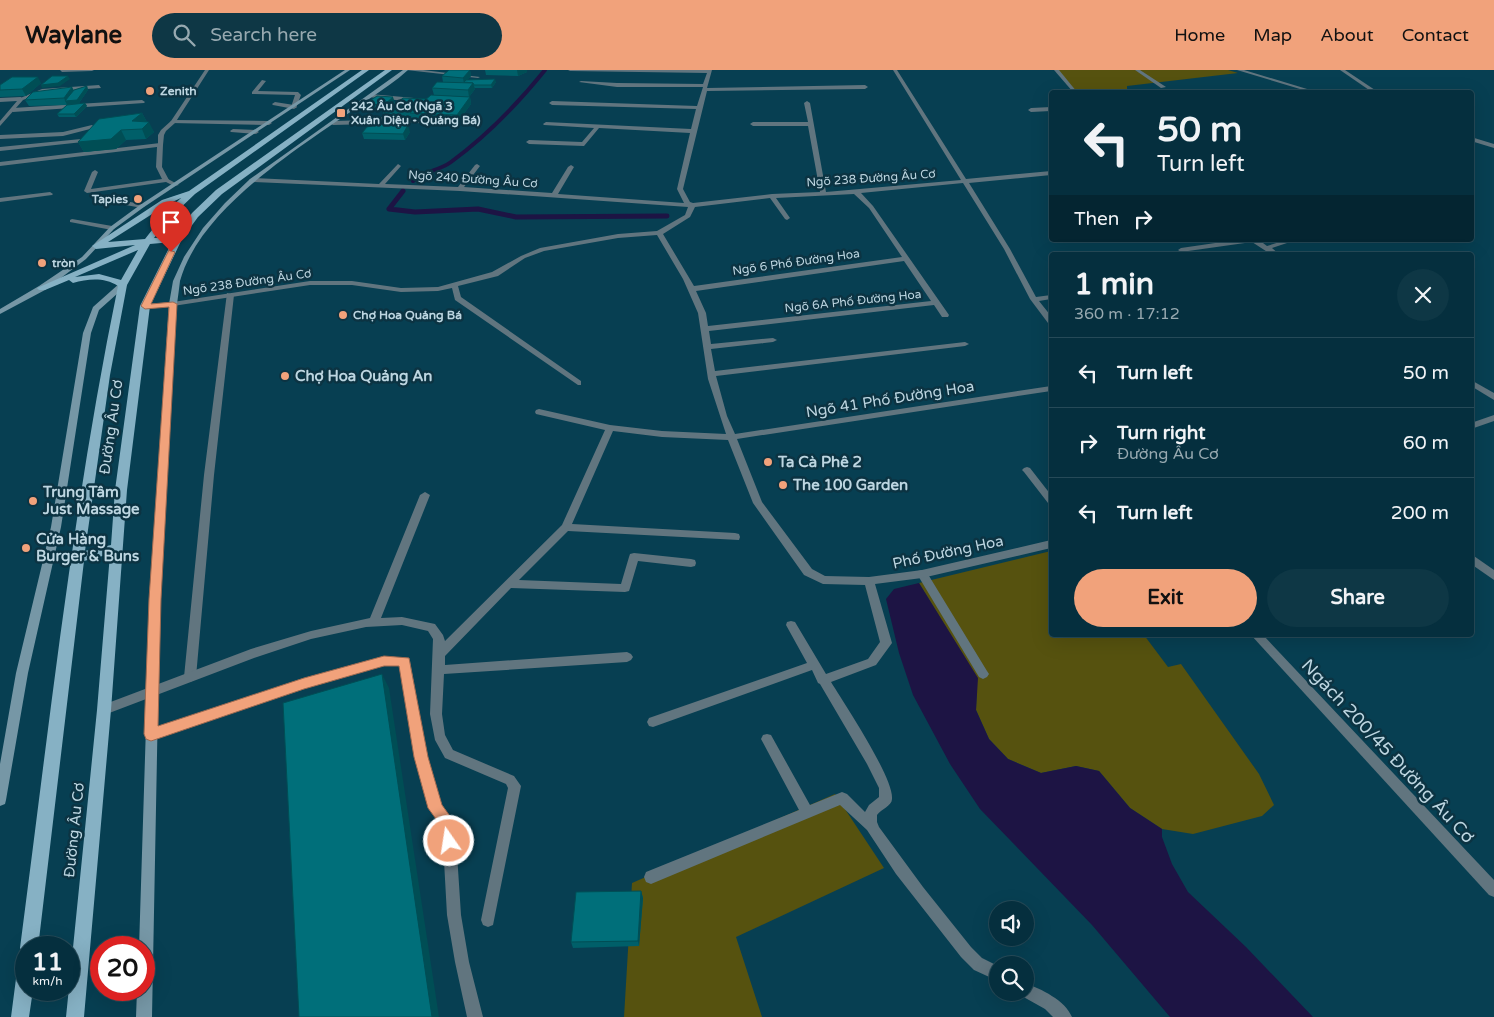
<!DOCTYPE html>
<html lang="en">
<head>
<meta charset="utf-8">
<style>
	body { margin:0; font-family:"Varela Round",sans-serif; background:#0e3745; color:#f1f3f6; height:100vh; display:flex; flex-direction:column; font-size:19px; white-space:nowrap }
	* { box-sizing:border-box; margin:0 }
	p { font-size:16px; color:#97a9b0 }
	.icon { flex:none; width:28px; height:28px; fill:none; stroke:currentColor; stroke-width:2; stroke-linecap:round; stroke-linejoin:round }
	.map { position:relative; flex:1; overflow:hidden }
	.details { position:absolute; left:1049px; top:182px; width:425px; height:385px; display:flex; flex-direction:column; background:#052f3e; border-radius:5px; box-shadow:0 5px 20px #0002,0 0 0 1px #264a58 }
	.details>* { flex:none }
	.banner { position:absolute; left:1049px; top:20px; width:425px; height:152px; border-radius:5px; box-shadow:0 5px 20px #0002,0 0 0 1px #264a58; background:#052f3e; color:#f1f3f6; overflow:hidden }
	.buttons { position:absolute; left:989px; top:831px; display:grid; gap:10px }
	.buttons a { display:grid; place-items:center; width:45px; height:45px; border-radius:50%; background:#052f3e; box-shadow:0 5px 20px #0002,0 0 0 1px #264a58; font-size:25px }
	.speed { position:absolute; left:15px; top:866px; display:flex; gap:10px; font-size:25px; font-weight:700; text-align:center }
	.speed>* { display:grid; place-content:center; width:65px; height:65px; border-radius:50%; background:#052f3e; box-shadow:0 5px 20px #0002,0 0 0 1px #264a58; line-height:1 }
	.speed small { font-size:12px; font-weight:400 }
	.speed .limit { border:8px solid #d22; background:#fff; color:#111 }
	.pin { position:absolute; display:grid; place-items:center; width:42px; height:42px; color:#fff; margin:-51px -21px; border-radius:50% 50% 50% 0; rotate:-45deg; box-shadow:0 0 5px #0007 }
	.pin .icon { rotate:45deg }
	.me { position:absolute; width:55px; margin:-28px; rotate:347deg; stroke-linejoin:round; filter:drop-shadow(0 0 4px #0008) }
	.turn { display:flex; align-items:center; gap:18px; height:105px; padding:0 25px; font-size:22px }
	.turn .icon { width:65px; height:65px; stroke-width:2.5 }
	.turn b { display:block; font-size:35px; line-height:42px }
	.then { display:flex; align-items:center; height:48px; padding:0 25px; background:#0003; gap:10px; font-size:19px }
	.round { display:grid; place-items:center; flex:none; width:52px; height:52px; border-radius:26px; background:#0e3745 }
	.headline { display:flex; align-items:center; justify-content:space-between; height:85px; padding:0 25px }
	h1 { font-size:30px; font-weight:800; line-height:38px }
	.button { display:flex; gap:10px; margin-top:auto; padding:10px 25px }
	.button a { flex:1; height:58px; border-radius:30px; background:#f1a27b; color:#111; font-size:20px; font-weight:800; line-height:58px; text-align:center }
	.button a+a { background:#0e3745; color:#f1f3f6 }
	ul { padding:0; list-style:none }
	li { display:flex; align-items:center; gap:15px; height:70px; padding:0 25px; border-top:1px solid #264a58 }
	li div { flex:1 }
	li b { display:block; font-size:19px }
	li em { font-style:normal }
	header { display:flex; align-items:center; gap:30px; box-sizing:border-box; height:70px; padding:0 25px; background:#f1a27b; color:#111 }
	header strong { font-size:24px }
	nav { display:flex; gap:28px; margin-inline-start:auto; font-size:18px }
	.search { width:350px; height:45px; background:#0e3745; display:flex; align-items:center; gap:12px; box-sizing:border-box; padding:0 18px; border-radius:28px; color:#97a9b0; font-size:19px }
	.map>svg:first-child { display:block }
	.green { fill:#56520f }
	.water { fill:#1d1444 }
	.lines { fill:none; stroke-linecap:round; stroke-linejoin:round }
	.stream-far1 { stroke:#1d1444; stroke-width:4 }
	.stream { stroke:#1d1444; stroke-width:5 }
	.lane { fill:#61757f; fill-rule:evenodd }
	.street { fill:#61757f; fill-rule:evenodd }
	.secondary { fill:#7697a6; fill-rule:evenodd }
	.primary { fill:#86b1c4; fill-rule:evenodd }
	.wall { fill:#005f69 }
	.shaded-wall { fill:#004e55 }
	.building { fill:#006f7a; stroke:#004e55 }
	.route { fill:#f1a27b; stroke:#9d6950 }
	.poi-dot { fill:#f1a27b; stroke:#0c3342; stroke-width:2 }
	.labels { text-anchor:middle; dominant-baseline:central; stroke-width:5; stroke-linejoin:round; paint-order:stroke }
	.far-poi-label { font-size:12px; font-weight:bold; fill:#bdd6e1; stroke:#0c3342; text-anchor:start }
	.far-street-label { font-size:12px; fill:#bdd6e1; stroke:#0c3342 }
	.poi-label { font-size:15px; font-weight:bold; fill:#bdd6e1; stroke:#0c3342; text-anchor:start }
	.street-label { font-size:15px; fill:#bdd6e1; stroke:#0c3342 }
	.near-street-label { font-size:18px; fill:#bdd6e1; stroke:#0c3342 }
</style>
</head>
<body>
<header>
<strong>Waylane</strong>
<div class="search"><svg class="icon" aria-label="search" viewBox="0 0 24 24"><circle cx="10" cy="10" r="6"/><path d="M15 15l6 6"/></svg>Search here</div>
<nav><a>Home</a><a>Map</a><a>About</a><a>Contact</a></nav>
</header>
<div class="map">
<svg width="1494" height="947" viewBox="0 0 1494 947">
	<rect width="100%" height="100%" fill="#073f52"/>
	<g class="green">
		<polygon points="1057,0 1228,0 1238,3 1127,16 1127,22 1076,22"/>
		<polygon points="1051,481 1051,565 1144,565 1168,597 1181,594 1259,704 1274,735 1262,746 1193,764 1162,759 1130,738 1099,701 1076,696 1041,703 1008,689 989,669 976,640 977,608 919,513"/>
		<polygon points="835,724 884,798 736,867 762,947 624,947 632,813"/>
	</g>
	<polygon class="water" points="919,513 978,608 976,640 989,669 1008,689 1041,703 1076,696 1099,701 1130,738 1162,759 1162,767 1172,794 1188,822 1246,877 1313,947 1170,947 1092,855 980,739 950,694 913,625 899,583 886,529 894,519"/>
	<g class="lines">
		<path class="stream-far1" d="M413,111c10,-10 26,-10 38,-19 37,-27 65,-56 94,-92"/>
		<polyline class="stream" points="403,121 389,139 415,142 478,139 516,147 667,146"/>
		<g class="lane">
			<polygon points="1135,0 1140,0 1166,17 1161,18"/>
			<polygon points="1340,0 1345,0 1378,22 1372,22"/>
			<polygon points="21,27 23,30 0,56 0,51 17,31 0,32 0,28"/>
			<polygon points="275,32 294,35 297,37 294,39 273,35 272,34"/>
			<polygon points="383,47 450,51 453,53 450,55 383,51 370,54 333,55 330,53 333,51 370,50"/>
			<polygon points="173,50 269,51 272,53 269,55 171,53 170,52"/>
			<polygon points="233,59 256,60 259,62 256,64 231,62 230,61"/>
			<polygon points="160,73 163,75 162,97 169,110 166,112 87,123 84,121 92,102 95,100 98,102 91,119 162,109 156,97 157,77 0,96 0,92"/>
			<polygon points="106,128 142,134 145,136 142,138 104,131 103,130"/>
			<polygon points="72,149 112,156 115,158 112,160 70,152 70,150"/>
			<polygon points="227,223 234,225 214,405 196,607 194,610 190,612 186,610 184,607 204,405"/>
			<polygon points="1027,397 1030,398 1051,425 1051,434 1048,433 1024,402 1022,400 1024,398"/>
			<polygon points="922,500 926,501 987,601 989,604 987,607 983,609 979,607 917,504 918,501"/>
			<polygon points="384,586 408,588 410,591 427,687 442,735 455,753 461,845 469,892 483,947 467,947 455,892 447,845 442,755 430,738 415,687 399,596 384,596 304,618 151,670 147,669 145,665 147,661 151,660 304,608"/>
		</g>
		<g class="street">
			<polygon points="60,0 94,0 92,1 62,2"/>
			<polygon points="205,0 209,0 175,53 166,61 164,65 163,75 158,76 158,65 161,60 171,51"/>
			<polygon points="406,0 423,0 480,7 478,8"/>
			<path d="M568,0h144l-5,18 158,-3 3,2 -3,2 -158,2 -24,98 7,13 3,1 79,-9 48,-2 -12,-66h-55l-3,-2 3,-2h55l-4,-19 3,-2 3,2 16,89 135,-12 -68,-110h4l69,109 85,-8v4l-82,8 41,66 26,48 15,-2v4l-12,2 12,15v7h-3l-18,-24 -26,-50 -41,-66 -102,10 12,13 76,109 -1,2h-6l-8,-12 -225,26 2,13 62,-6 4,2 -4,2 -62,7 4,22 250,-29 4,2 -4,2 -249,30 11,40 8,18 316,-48v5l-314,48 25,63 50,67 13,7 44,1 53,-7 129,-30v8l-129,30 -47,6 17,59 -16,22 -45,17c13,21 63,96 61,117 0,7 -11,10 -15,16v7l2,5 44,60 48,60 11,11 16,8v15l-24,-11 -13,-13 -65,-83 -29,-44 -27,-25 -189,79 -5,-2 -2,-5 2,-5 153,-62 -38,-71 2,-4 4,-1 4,1 39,70 32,-13 5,2 18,18 4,-7 10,-8v-9l-12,-24 -47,-80 -2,-1 -6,-13 -159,57 -4,-1 -2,-4 2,-4 158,-55 -21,-38 1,-3 4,-1 4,1 31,52 42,-15 12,-17 -15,-57 -42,-1 -19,-9 -51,-72 -25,-63 -66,-3 -49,-6 -41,93 163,9 4,1 1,3 -1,3 -171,-9 -49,49 102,4 8,-27 1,-3 4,-1 57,6 4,1 1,3 -1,3 -4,1 -53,-6 -8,27 -1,3 -4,1 -114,-4 -66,68v9l182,-13 4,2 2,3 -2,3 -4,2 -183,12 -2,40 3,21 8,15 61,26 7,10 -28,139 -5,2 -5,-2 -2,-5 27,-132 -2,-4 -61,-26 -10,-18 -5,-26 3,-75 -5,-8 -26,-6 -36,2 -55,12 -57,19 -150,57 -4,-1 -2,-4 2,-4 151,-57 60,-18 59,-13 50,-123 5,-3 5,3 -49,123 21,-1 33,7 8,11 2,6 117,-116 43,-95 -69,-16 -1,-2 1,-2 3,-1 71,16 52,6 64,3 -18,-55 -10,-66 -15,-34 -26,-44 -39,3 -74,13 -19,7 -27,18 -40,10 3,11 120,84v4h-3l-123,-85 -3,-12 -14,3 -37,1 -49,-7h-42l-137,21 -28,2 -4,-2 4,-2 28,-2 137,-21h42l49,7 37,-1 54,-15 29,-16 19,-8 78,-14 39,-3 28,-16 3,-8 -228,-16 -208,-9 -3,-2 3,-2 127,6 19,-20 3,2 -16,18 73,3 17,-22 2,-1 3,2 -16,21 88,6 16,-26 3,-2 3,2 -16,27 126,9 -7,-14 13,-56 -91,-5 -15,18 -55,-2 -3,-2 3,-2 53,2 12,-14 -50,-3 -1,-1 3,-2 145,7 5,-20 -144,-4 -3,-2 3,-2 145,5 6,-19h-86l-38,-5 2,-1 36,2 86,1 4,-11 -137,-2zM854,124l15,14 33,49 -208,29 -31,-52 27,-17 5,-10 75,-9 15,21 2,1 3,-2 -14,-20zM904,191l27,40 -223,25 -2,-13 -10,-22z"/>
			<polygon points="1054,0 1059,0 1077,22 1073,22"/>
			<polygon points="1237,0 1244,0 1317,22 1310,22"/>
			<polygon points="262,10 266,11 258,21 298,22 301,25 296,38 291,37 295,25 252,24 252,22"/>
			<polygon points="99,15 101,18 43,22 23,30 18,29 42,19"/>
			<polygon points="370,24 414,28 417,30 414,32 368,27"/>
			<polygon points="142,30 145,32 144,33 13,42 10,40 13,38"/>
			<polygon points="1051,37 1051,41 1031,42 1028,40 1031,38"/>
			<polygon points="92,55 95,57 94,58 63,66 0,69 0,65 63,62"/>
			<polygon points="1471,67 1494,74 1494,78 1471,71"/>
			<polygon points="81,69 83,70 83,72 0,81 0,77"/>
			<polygon points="164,109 168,109 179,115 174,116 164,111"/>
			<polygon points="50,122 53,124 52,125 0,132 0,128"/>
			<polygon points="1236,170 1259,170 1267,176 1286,170 1296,170 1272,178 1280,185 1272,185 1252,172 1181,182 1178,180 1181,178"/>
			<polygon points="1471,310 1494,323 1494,330 1471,316"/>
			<polygon points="1494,345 1494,351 1471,359 1471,353"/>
			<polygon points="1471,484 1494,500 1494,510 1471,494"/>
			<polygon points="1251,565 1263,565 1494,810 1494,827 1489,825"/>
			<path d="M1025,913c16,6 40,17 47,34h-19l-8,-8 -25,-14 -1,-3h6z"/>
		</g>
		<g class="secondary">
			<polygon points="345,0 350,0 144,137 114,159 86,189 45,220 0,244 0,239 39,216 82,187 110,157 140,135"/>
			<path d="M403,0h5c-12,11 -26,20 -39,29 -62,44 -168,106 -189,182 -1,8 -2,16 -3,23l-17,295 -8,418h-16l1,-27h7v-42h-5l11,-349 19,-295 4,-23 11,-24 19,-29 22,-25 25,-24z"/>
			<polygon points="120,213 127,215 99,240 91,263 61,457 28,603 6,730 5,734 0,736 0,694 16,603 51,457 83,263 93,237"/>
		</g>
		<g class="primary">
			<path d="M362,0h7l-174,124 -22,21 -19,23 21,-1 17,-24 24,-23 169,-120h7l-170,124 -24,23 -16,22 -32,67 -23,184 -16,220 -27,307h-18l31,-307 13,-156 -26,7 -46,387h-12v8l-3,-2 -3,-6c29,-221 53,-444 98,-662 -14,-9 -30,-7 -45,-3l-4,-3 -24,10h-6l-2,-2 98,-43 -39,4 -4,-3 70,-46 27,-9zM181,128l-14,13 -22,28 -37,3 60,-38zM172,172l-32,64 -25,184 -4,55 -26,6 25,-176 17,-90 23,-41zM138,180l-17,30 -22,-6 -24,3z"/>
			<polygon points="26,892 26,920 33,920 29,947 11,947 17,901 20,895"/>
		</g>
	</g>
	<g class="wall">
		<polygon points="470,0 471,6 467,10 496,12 492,18 474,18 475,19 469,27 434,25 432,18 443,12 442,6"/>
		<polygon points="485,0 527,0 527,2 518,6 486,5"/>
		<polygon points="41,13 26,26 0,27 0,15"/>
		<polygon points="87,16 88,20 79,33 67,35 85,33 87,36 76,47 59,47 57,44 67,35 29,36 25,30 74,20"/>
		<polygon points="470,27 471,34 458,52 412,49 411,46 384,46 382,39 383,38 366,37 365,34 394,30 391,32 398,32 426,29"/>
		<polygon points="142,43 147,52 154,62 146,69 126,70 116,79 84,82 78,72"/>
		<polygon points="410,62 405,70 364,69 362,63"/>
		<polygon points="641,821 643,828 639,876 573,878 571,872"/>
	</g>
	<g class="shaded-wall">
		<polygon points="470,0 471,6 464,14 463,8"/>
		<polygon points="517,0 527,0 527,2 518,6"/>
		<polygon points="68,6 70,9 60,16 42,18 41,15"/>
		<polygon points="38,7 41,13 26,26 22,19"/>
		<polygon points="495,9 496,12 492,18 491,15"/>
		<polygon points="473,13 475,19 469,27 468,20"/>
		<polygon points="87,16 88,20 79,33 67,35 64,28 72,17 76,24"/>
		<polygon points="393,27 394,30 385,38 384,35"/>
		<polygon points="470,27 471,34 458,52 457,45"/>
		<polygon points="85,33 87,36 76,47 74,44"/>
		<polygon points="418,33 420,39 411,43 410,40"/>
		<polygon points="142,43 147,52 132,51"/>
		<polygon points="149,52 154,62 146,69 142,59"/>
		<polygon points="408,55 410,62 405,70 403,64"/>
		<polygon points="121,60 126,70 116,79 84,82 78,72"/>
		<polygon points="382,604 389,618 439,947 432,947"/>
		<polygon points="641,821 643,828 639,876 638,871"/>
	</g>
	<g class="building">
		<polygon points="449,0 470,0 463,8 442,6"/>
		<polygon points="52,6 68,6 58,13 41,15"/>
		<polygon points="12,7 38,7 22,19 0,20 0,15"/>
		<polygon points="495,9 491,15 474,15 473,13 464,12 466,10"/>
		<polygon points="437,12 473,13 468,20 432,18"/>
		<polygon points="87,16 77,30 65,31 74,20"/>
		<polygon points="72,17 64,28 25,30 33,22"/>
		<polygon points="431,25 470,27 457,45 410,43"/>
		<polygon points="377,26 393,27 384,35 365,34"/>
		<polygon points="403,28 426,29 420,35 418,34 418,33 398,32"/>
		<polygon points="390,32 418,33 410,40 382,39"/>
		<polygon points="85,33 74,44 57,44 67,35"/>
		<polygon points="142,43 132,51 149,52 142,59 121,60 111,69 78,72 99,49"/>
		<polygon points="379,54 408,55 403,64 362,63 367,57"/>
		<polygon points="382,604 432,947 299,947 283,633"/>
		<polygon points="641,821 638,871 571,872 576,822"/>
	</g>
	<polygon class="route" points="169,180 175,182 151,234 173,232 177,234 161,529 158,656 304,608 384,586 409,588 428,687 442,735 455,753 457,771 454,777 449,779 444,777 441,756 428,738 414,687 399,596 384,596 304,619 151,671 146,669 144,664 149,529 169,237 145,239 141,236"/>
	<g class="poi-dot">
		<circle cx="150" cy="21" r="5"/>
		<rect x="336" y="38" width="10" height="10" rx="2.5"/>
		<circle cx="138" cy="129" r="5"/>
		<circle cx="42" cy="193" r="5"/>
		<circle cx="343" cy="245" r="5"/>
		<circle cx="285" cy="306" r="5"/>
		<circle cx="768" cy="392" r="5"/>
		<circle cx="783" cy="415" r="5"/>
		<circle cx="33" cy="431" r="5"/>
		<circle cx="26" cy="478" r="5"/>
	</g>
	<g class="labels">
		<g class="far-poi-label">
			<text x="160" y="21">Zenith</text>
			<text x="351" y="36">242 Âu Cơ (Ngã 3<tspan x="351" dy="14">Xuân Diệu - Quảng Bá)</tspan></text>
			<text x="128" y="129" text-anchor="end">Tapies</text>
			<text x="52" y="193">tròn</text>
			<text x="353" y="245">Chợ Hoa Quảng Bá</text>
		</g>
		<g class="far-street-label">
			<text transform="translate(871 108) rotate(-4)">Ngõ 238 Đường Âu Cơ</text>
			<text transform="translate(473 109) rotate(4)">Ngõ 240 Đường Âu Cơ</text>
			<text transform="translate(796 192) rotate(-8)">Ngõ 6 Phố Đường Hoa</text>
			<text transform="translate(247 212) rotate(-8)">Ngõ 238 Đường Âu Cơ</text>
			<text transform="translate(853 231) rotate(-6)">Ngõ 6A Phố Đường Hoa</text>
		</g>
		<g class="poi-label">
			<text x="295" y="306">Chợ Hoa Quảng An</text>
			<text x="778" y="392">Ta Cà Phê 2</text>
			<text x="793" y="415">The 100 Garden</text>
			<text x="43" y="422">Trung Tâm<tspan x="43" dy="17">Just Massage</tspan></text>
			<text x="36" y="469">Cửa Hàng<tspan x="36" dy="17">Burger &amp; Buns</tspan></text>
		</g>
		<g class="street-label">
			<text transform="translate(890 329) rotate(-9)">Ngõ 41 Phố Đường Hoa</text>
			<text transform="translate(111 357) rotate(-82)">Đường Âu Cơ</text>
			<text transform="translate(948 482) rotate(-12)">Phố Đường Hoa</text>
			<text transform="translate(74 760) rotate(-84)">Đường Âu Cơ</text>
		</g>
		<g class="near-street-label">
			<text transform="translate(1388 681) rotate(47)">Ngách 200/45 Đường Âu Cơ</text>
		</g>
	</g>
</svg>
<div class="buttons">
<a><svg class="icon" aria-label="sound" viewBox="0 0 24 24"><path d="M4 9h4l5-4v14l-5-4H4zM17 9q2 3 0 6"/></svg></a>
<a><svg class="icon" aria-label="search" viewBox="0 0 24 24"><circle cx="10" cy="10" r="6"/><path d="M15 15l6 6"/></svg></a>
</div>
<div class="speed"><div>11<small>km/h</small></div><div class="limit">20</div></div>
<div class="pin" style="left:171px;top:182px;background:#d93025"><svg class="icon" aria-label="arrive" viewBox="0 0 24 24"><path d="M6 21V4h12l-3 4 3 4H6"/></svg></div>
<svg class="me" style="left:449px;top:771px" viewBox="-20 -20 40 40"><circle r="17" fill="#f1a27b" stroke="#fff" stroke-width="3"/><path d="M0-11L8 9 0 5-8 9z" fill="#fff"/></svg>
<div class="banner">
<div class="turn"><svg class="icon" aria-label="left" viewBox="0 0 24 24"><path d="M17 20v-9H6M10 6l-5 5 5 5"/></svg><div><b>50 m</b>Turn left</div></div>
<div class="then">Then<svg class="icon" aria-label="right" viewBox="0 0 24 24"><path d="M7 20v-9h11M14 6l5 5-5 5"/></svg></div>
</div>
<section class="details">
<div class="headline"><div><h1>1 min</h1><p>360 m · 17:12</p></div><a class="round"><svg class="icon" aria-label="close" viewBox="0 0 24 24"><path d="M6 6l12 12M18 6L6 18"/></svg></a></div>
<ul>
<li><svg class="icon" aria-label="left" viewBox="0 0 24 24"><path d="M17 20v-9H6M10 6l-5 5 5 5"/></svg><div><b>Turn left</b></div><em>50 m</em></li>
<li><svg class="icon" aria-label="right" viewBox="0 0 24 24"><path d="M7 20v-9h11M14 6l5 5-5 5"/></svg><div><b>Turn right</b><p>Đường Âu Cơ</p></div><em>60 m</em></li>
<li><svg class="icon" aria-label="left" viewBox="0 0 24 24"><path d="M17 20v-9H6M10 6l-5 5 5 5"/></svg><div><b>Turn left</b></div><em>200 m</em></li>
</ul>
<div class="button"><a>Exit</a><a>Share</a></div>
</section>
</div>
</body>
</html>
